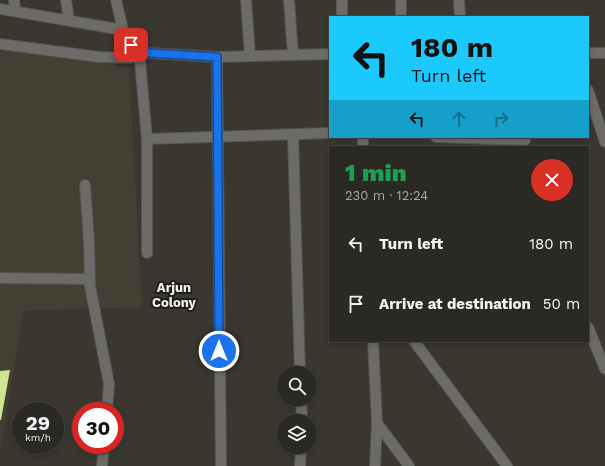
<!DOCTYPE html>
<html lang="en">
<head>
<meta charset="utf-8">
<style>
	body { margin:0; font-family:"Work Sans",sans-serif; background:#373531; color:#f1f3f6; height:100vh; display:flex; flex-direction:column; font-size:15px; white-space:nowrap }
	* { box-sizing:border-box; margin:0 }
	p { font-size:13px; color:#a6a6a6 }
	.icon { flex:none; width:22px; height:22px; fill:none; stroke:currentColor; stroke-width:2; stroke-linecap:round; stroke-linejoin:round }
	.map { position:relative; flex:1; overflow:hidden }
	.drawer { position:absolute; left:329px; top:146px; width:260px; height:196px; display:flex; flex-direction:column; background:#2b2924; border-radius:0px; box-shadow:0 2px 6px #0003,0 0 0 1px #474541 }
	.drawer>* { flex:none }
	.banner { position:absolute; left:329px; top:16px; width:260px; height:122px; border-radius:0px; box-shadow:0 2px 6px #0003,0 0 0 1px #474541; background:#1cc9fc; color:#111; overflow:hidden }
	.controls { position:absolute; left:277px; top:366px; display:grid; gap:8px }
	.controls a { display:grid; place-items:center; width:40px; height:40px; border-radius:50%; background:#2b2924; box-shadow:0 2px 6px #0003,0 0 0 1px #474541; font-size:20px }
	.speed { position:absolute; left:12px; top:402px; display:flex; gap:8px; font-size:20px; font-weight:700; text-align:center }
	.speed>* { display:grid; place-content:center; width:52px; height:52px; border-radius:50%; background:#2b2924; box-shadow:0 2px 6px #0003,0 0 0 1px #474541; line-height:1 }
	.speed small { font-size:10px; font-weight:400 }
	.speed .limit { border:6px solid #d22; background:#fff; color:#111 }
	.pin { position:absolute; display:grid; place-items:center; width:34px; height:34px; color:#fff; margin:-17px; border-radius:8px; box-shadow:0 2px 6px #0006 }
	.me { position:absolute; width:44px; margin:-22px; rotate:0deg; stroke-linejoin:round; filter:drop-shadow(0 0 3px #0008) }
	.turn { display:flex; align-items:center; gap:14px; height:84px; padding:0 16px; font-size:18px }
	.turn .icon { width:52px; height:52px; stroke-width:2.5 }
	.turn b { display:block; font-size:28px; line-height:34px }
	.lanes { display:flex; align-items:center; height:38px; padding:0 16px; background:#0003; justify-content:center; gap:20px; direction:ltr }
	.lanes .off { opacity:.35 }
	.round { display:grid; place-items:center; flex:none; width:42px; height:42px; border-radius:21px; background:#373531 }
	.summary { display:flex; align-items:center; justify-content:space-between; height:68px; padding:0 16px }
	h1 { font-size:24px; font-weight:800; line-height:30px; color:#1e9e55 }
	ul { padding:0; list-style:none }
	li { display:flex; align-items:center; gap:12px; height:60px; padding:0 16px }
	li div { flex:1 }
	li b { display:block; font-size:15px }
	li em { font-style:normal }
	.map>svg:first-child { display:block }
	.built { fill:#433f32 }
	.building { fill:#cfe490 }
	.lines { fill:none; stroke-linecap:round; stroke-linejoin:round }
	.minor-casing { stroke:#57554e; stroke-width:12 }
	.minor { stroke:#6d6b68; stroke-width:10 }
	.route-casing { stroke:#114b97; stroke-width:10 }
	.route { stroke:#1a73e8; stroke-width:7 }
	.labels { text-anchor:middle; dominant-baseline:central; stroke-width:4; stroke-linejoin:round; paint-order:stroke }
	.neighbourhood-label { font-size:13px; font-weight:bold; fill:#f2f0ec; stroke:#1f1e1b }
</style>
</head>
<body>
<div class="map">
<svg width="605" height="466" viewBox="0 0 605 466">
	<rect width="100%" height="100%" fill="#393730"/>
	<polygon class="built" points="0,49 129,67 142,307 23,311 0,454"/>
	<polygon class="building" points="10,370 1,420 0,420 0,371"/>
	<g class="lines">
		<defs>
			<g id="minor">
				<polyline points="14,0 15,10"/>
				<polyline points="66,0 69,20"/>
				<polyline points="116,0 123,30"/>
				<polyline points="246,0 250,56"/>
				<polyline points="289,0 293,55"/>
				<polyline points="342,0 342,17"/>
				<polyline points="401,0 401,17"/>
				<polyline points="459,0 460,17"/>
				<path d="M0,9l123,21c5,13 13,19 26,23l68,4 113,-3"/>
				<polyline points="0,44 99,57 130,58 139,50"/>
				<polyline points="139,50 147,139 147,253"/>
				<polyline points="588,53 605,53"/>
				<polyline points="217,57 221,466"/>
				<polyline points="588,90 605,142"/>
				<polyline points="293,135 300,373"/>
				<polyline points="363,137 363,147"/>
				<polyline points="436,137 525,140"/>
				<polyline points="147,139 330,133"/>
				<polyline points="85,185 89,241 90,286 109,384 107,411"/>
				<polyline points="0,278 89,279"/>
				<polyline points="588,327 605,369"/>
				<polyline points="373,341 377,423 375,466"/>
				<polyline points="414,341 507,466"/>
				<polyline points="301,399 302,421"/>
				<polyline points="377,423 409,466"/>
				<polyline points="102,466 104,445"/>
				<polyline points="300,466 301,447"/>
			</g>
		</defs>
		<use href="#minor" class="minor-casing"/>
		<use href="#minor" class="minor"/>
	</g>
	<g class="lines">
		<defs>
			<polyline id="route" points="131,45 139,50 149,53 217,57 219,351"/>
		</defs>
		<use href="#route" class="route-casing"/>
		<use href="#route" class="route"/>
	</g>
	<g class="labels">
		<g class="neighbourhood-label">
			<text x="174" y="287">Arjun<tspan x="174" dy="15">Colony</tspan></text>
		</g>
	</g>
</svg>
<div class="controls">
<a><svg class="icon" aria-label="search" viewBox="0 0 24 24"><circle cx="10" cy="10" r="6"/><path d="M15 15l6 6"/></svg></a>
<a><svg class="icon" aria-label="layers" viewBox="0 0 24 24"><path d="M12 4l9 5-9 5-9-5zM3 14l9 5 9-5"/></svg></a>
</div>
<div class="speed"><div>29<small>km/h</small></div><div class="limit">30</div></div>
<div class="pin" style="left:131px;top:45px;background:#d93025"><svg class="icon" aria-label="arrive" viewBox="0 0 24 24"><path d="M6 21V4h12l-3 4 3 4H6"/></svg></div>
<svg class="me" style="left:219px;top:351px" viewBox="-20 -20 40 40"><circle r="17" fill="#1a73e8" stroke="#fff" stroke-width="3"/><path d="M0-11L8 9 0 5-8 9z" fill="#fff"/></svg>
<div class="banner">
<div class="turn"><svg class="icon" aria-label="left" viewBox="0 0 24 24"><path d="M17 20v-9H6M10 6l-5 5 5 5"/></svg><div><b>180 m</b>Turn left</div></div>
<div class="lanes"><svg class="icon" aria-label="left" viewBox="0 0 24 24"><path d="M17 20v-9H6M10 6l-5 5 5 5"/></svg><svg class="icon off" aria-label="ahead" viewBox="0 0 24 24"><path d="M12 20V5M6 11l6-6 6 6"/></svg><svg class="icon off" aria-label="right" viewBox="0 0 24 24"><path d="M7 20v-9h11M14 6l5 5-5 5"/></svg></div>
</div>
<section class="drawer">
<div class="summary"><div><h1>1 min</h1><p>230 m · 12:24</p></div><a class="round" style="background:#d93025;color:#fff"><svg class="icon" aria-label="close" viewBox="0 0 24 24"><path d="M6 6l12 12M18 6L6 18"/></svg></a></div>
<ul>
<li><svg class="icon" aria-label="left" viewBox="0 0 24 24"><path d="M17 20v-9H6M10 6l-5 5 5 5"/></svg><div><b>Turn left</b></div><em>180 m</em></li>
<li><svg class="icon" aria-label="arrive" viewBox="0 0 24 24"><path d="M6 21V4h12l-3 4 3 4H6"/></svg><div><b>Arrive at destination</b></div><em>50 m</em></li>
</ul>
</section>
</div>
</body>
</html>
